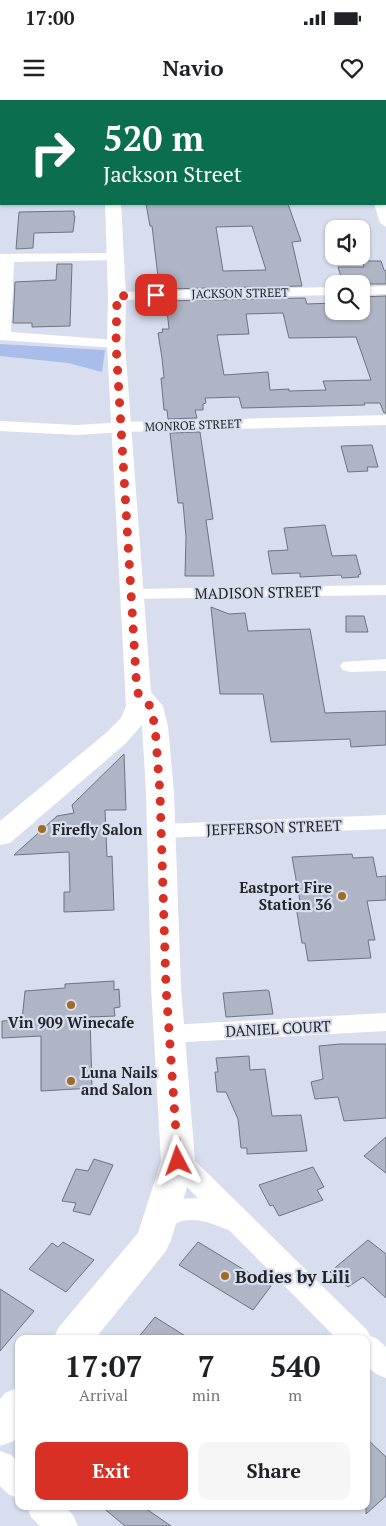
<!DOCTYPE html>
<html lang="en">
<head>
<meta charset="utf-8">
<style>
	body { margin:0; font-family:"PT Serif",serif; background:#f6f6f6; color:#202124; height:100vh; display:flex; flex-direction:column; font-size:19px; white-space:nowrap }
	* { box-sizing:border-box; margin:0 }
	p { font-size:16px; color:#757577 }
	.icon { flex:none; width:28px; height:28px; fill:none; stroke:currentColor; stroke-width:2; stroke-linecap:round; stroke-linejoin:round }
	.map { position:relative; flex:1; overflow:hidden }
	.panel { position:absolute; left:15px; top:1235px; width:355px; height:175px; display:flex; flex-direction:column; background:#fff; border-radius:10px; box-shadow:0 1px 4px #0004 }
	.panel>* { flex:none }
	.banner { position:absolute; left:0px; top:0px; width:386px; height:105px; box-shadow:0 1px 4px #0004; background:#0b6e4f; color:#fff; overflow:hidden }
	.controls { position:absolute; left:325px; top:120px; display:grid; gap:10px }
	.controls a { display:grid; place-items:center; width:45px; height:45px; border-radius:10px; background:#fff; box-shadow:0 1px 4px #0004; font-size:25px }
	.pin { position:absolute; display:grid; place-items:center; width:42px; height:42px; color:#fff; margin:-21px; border-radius:10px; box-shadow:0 2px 8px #0006 }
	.me { position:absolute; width:55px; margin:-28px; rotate:356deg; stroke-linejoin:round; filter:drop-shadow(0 0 4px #0008) }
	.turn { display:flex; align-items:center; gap:18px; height:105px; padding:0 20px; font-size:22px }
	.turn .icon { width:65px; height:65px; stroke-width:2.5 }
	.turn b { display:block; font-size:35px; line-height:42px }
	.eta { display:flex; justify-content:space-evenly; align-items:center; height:85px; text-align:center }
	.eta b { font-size:30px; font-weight:700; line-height:35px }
	.button { display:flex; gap:10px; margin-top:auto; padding:10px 20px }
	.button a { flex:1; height:58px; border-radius:10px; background:#d93025; color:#fff; font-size:20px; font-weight:700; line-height:58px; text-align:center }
	.button a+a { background:#f6f6f6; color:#202124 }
	.status { display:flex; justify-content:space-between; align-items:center; height:35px; padding:0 25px; background:#fff; direction:ltr }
	.status svg { height:14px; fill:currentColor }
	header { display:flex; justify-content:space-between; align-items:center; height:65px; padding:0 20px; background:#fff; font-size:22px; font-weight:700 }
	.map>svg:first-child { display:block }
	.green { fill:#a9bdea }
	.building { fill:#afb5c4; stroke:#6e7381; fill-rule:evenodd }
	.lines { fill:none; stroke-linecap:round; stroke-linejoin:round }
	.street { fill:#fff; fill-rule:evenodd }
	.secondary { fill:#fff; fill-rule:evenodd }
	.route { stroke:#d93025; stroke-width:9; stroke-dasharray:0 16.2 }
	.poi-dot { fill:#a16a26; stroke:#d8deee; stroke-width:2 }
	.labels { text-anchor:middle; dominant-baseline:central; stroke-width:4.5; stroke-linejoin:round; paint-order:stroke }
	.far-street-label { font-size:12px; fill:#22252a; stroke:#d8deee }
	.street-label { font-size:15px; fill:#22252a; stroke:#d8deee }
	.poi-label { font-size:15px; font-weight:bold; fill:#22252a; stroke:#d8deee; text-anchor:start }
	.near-poi-label { font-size:18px; font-weight:bold; fill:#22252a; stroke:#d8deee; text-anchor:start }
</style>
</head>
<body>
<div class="status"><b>17:00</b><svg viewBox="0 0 49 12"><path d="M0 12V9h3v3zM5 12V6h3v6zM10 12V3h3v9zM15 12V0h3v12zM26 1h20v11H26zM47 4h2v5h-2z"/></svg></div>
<header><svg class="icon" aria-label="menu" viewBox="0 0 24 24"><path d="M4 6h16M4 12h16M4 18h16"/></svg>Navio<svg class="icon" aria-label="heart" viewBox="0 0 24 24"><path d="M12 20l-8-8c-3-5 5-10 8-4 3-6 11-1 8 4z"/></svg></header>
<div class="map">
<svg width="386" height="1426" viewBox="0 0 386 1426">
	<rect width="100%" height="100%" fill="#d8deee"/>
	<polygon class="green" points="0,244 105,250 102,272 68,263 0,256"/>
	<g class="building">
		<path d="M146,104h142l13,37 -9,1 10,44 -138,3 -1,-4h-4l-7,-59h-2zM252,126l14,44 -43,1 -7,-44z"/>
		<polygon points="74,111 74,116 75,116 73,132 34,133 33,148 16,149 19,112"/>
		<polygon points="363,161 381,161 384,170 386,171 386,184 343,184 338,167 364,167"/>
		<polygon points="57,164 72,164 70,226 32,227 32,223 13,223 15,182 56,180"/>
		<path d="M386,196v117h-2l-4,-10h-16l1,2 -123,3 -3,-11 -34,1 1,5 -3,1v6h-8l2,8 -29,1 -1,-9h-3l-3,-32h3l-2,-20 -4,-25 5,-1 -1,-3h7l-3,-28 139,-3 2,6 27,-1v8h27v-14zM283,213l6,25 67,-1 15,43 -48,1 3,9 -37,1v-2l-19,1 -2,-18 -44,3 -7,-40 32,-1 -3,-20z"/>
		<polygon points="200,332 213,419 206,420 214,476 185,476 186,437 183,403 178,403 170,333"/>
		<polygon points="372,345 378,367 367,367 368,371 348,372 341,346"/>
		<polygon points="325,425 332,456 356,455 361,474 358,475 359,477 342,478 341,475 300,477 300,473 272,474 268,451 288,450 284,428"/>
		<polygon points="211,507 229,514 245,513 248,531 310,529 325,613 386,611 386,645 351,647 350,639 271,642 263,594 220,594"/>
		<polygon points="346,516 364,516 368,532 346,532"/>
		<polygon points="124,654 126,710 105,710 107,757 112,756 114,810 64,812 64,792 70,792 69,752 14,755 57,716 74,713 72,705"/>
		<polygon points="352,754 353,758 373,757 377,777 386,776 386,800 367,801 375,840 368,840 371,858 308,861 305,843 302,843 296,807 301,807 292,757"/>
		<polygon points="114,881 114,890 119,889 120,907 114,908 115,916 90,917 92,988 41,991 41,936 2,938 2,921 22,920 25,891 65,888 65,884"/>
		<polygon points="267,890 269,891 273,914 226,917 223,893"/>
		<polygon points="340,944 386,944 386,1018 344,1021 338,997 315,999 311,982 323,979 319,946"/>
		<polygon points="249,956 250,970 265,969 272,1016 301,1015 307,1051 247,1054 247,1048 241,1048 238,1019 226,992 217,992 215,972 218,972 216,958"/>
		<polygon points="386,1037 386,1073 364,1056"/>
		<polygon points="94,1059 113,1065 90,1115 73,1111 76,1103 62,1101 76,1069 88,1071"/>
		<polygon points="313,1067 324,1087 317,1090 323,1100 279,1116 273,1105 270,1106 259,1085"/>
		<polygon points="368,1140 386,1154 386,1198 363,1177 348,1187 330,1172"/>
		<polygon points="63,1142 94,1160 66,1192 29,1169 52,1143 58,1147"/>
		<polygon points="198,1142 271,1186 253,1210 179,1165"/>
		<polygon points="0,1189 34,1211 0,1251"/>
		<polygon points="155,1217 190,1239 137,1239"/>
		<polygon points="366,1338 386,1357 386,1396 366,1414"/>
		<polygon points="101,1406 142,1406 171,1426 125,1426"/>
	</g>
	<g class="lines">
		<g class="street">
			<rect x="385" y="4" width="1" height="6"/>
			<rect x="0" y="37" width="1" height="6"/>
			<rect x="0" y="74" width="1" height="8"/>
			<rect x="385" y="85" width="1" height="8"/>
			<polygon points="385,102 386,104 386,127 380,123 374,104 385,104"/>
			<polygon points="115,153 120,154 122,157 120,160 14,162 11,232 116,240 121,241 123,244 121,247 116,248 0,240 0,154"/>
			<polygon points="386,186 386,194 361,195 361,187"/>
			<polygon points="334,187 334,195 117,200 110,196 117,192"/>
			<polygon points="386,315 386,325 123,332 77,335 0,331 0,321 77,325 123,322"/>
			<polygon points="386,485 386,495 131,499 125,498 122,494 125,490 131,489"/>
			<polygon points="386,559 386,571 350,572 343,570 340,566 343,562"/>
			<polygon points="386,715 386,729 161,738 153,736 150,731 153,726 161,724"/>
			<polygon points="386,913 386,931 169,943 160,941 157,934 160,927 169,925"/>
			<path d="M178,1050l9,3 180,177 3,6 6,2 10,9v31l-10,-4 -10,-8v-27h-29l-108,-109c-15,-5 -29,-13 -47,-9 -7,2 -14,7 -22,9l-10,-3 -4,-8 4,-8 29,-12 19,-1 -29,-29 -4,-8 4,-8z"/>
			<polygon points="0,1351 11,1355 19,1363 19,1399 8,1394 0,1386"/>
			<polygon points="27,1406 64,1406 73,1415 78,1426 40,1426 31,1417"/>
		</g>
		<g class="secondary">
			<rect x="97" y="0" width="14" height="1"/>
			<polygon points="105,104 121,104 126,196 125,244 151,592 163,606 168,626 174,693 181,887 195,1061 171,1140 166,1151 95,1239 53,1239 59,1227 138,1133 161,1061 151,887 146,693 142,625 125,644 10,743 0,745 0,721 107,632 121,618 126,606 107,244 108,196"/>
			<polygon points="19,1287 19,1335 14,1341 0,1346 0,1299 5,1293"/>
		</g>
	</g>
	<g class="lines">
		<polyline class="route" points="156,195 117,196 116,244 137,592 150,606 155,626 160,693 166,887 178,1061"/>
	</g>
	<g class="poi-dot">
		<circle cx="42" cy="729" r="5"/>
		<circle cx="342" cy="796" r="5"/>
		<circle cx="71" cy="905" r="5"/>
		<circle cx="71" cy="981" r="5"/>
		<circle cx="225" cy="1176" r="5"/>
	</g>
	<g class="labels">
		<g class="far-street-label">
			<text transform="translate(240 193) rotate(-1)">JACKSON STREET</text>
			<text transform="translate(193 325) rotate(-2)">MONROE STREET</text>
		</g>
		<g class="street-label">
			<text transform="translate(258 492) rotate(-1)">MADISON STREET</text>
			<text transform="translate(274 727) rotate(-2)">JEFFERSON STREET</text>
			<text transform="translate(278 928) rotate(-3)">DANIEL COURT</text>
		</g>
		<g class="poi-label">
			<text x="52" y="729">Firefly Salon</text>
			<text x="332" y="787" text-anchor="end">Eastport Fire<tspan x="332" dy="17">Station 36</tspan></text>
			<text x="71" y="922" text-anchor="middle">Vin 909 Winecafe</text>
			<text x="81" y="972">Luna Nails<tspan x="81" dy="17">and Salon</tspan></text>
		</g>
		<g class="near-poi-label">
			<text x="235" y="1176">Bodies by Lili</text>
		</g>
	</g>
</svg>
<div class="controls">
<a><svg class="icon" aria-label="sound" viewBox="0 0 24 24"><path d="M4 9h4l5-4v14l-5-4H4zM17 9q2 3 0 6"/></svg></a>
<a><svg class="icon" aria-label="search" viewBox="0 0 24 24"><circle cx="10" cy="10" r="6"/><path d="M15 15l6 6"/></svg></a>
</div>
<div class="pin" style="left:156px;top:195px;background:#d93025"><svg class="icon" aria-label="arrive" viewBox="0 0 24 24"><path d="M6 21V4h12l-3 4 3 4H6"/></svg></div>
<svg class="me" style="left:178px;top:1061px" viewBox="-20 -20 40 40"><path d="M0-17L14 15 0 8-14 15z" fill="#d93025" stroke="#fff" stroke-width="4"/></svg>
<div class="banner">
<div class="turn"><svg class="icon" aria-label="right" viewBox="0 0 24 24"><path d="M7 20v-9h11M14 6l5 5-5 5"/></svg><div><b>520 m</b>Jackson Street</div></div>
</div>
<section class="panel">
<div class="eta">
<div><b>17:07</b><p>Arrival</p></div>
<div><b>7</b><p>min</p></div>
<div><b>540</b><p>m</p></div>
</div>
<div class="button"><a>Exit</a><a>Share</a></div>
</section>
</div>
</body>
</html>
